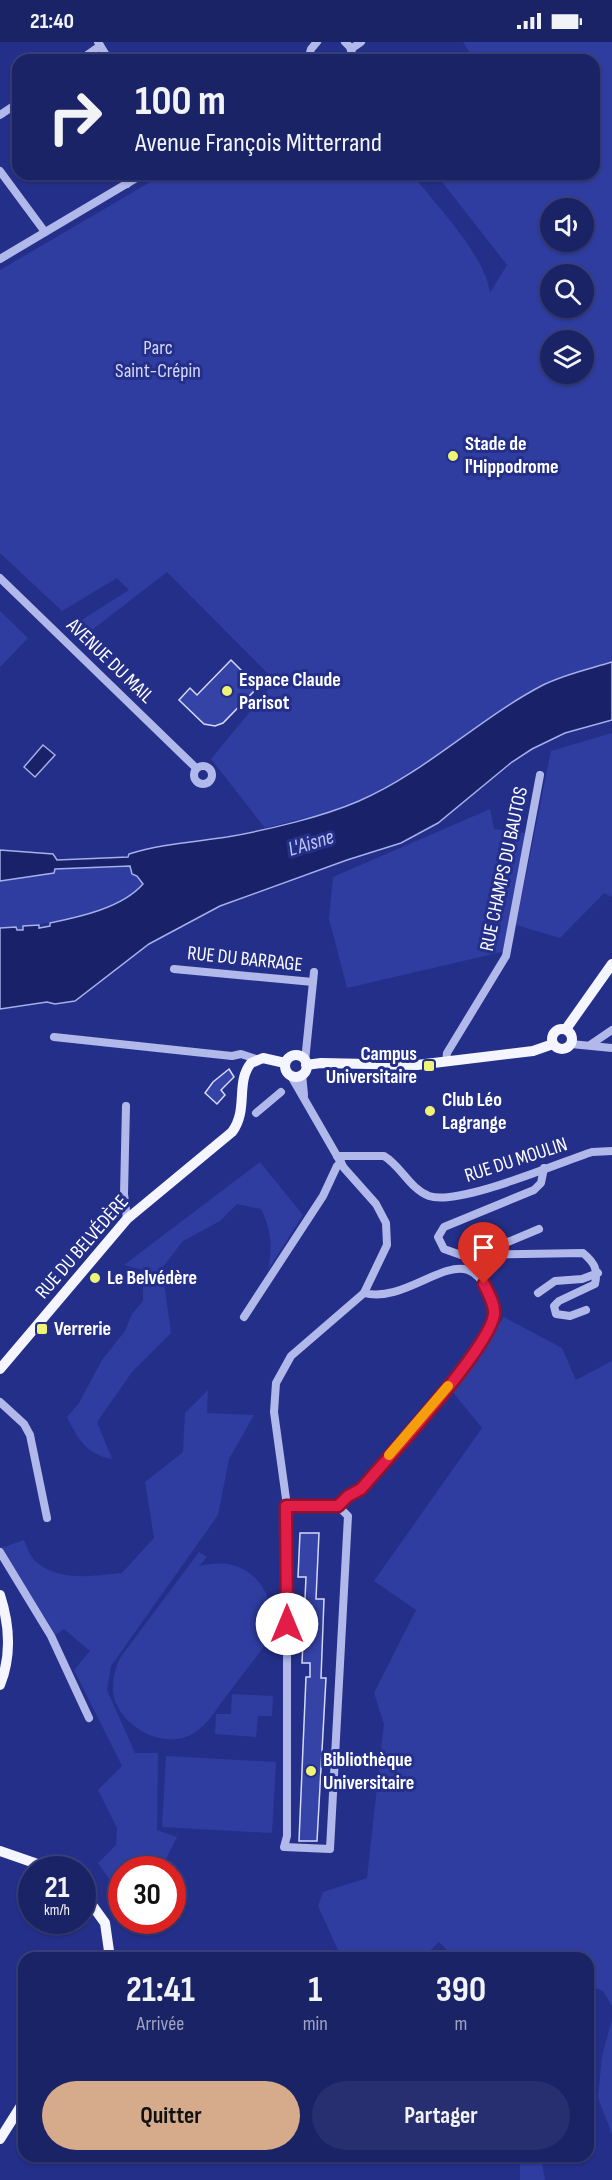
<!DOCTYPE html>
<html lang="fr">
<head>
<meta charset="utf-8">
<style>
	body { margin:0; font-family:"Sofia Sans Condensed",sans-serif; background:#282f70; color:#f1f3f6; height:100vh; display:flex; flex-direction:column; font-size:22px; white-space:nowrap }
	* { box-sizing:border-box; margin:0 }
	p { font-size:20px; color:#a0a4c0 }
	.icon { flex:none; width:33px; height:33px; fill:none; stroke:currentColor; stroke-width:2; stroke-linecap:round; stroke-linejoin:round }
	.map { position:relative; flex:1; overflow:hidden }
	.details { position:absolute; left:18px; top:1910px; width:576px; height:210px; display:flex; flex-direction:column; background:#1b2367; border-radius:18px; box-shadow:0 2px 4px #0004,0 0 0 2px #39407b }
	.details>* { flex:none }
	.guide { position:absolute; left:12px; top:12px; width:588px; height:126px; border-radius:18px; box-shadow:0 2px 4px #0004,0 0 0 2px #39407b; background:#1b2367; color:#f1f3f6; overflow:hidden }
	.tools { position:absolute; left:540px; top:156px; display:grid; gap:12px }
	.tools a { display:grid; place-items:center; width:54px; height:54px; border-radius:50%; background:#1b2367; box-shadow:0 2px 4px #0004,0 0 0 2px #39407b; font-size:30px }
	.speed { position:absolute; left:18px; top:1814px; display:flex; gap:12px; font-size:30px; font-weight:700; text-align:center }
	.speed>* { display:grid; place-content:center; width:78px; height:78px; border-radius:50%; background:#1b2367; box-shadow:0 2px 4px #0004,0 0 0 2px #39407b; line-height:1 }
	.speed small { font-size:15px; font-weight:400 }
	.speed .limit { border:9px solid #d22; background:#fff; color:#111 }
	.pin { position:absolute; display:grid; place-items:center; width:51px; height:51px; color:#fff; margin:-62px -26px; border-radius:50% 50% 50% 0; rotate:-45deg; box-shadow:0 0 6px #0007 }
	.pin .icon { rotate:45deg }
	.me { position:absolute; width:66px; margin:-33px; rotate:0deg; stroke-linejoin:round; filter:drop-shadow(0 0 4px #0008) }
	.turn { display:flex; align-items:center; gap:21px; height:126px; padding:0 24px; font-size:27px }
	.turn .icon { width:78px; height:78px; stroke-width:2.5 }
	.turn b { display:block; font-size:42px; line-height:51px }
	.eta { display:flex; justify-content:space-evenly; align-items:center; height:102px; text-align:center }
	.eta b { font-size:36px; font-weight:700; line-height:42px }
	.action { display:flex; gap:12px; margin-top:auto; padding:12px 24px }
	.action a { flex:1; height:69px; border-radius:36px; background:#d6ab8b; color:#111; font-size:24px; font-weight:700; line-height:69px; text-align:center }
	.action a+a { background:#282f70; color:#f1f3f6 }
	.status { display:flex; justify-content:space-between; align-items:center; height:42px; padding:0 30px; background:#1b2367; direction:ltr }
	.status svg { height:16px; fill:currentColor }
	.map>svg:first-child { display:block }
	.green { fill:#2f3da1; fill-rule:evenodd }
	.water { fill:#192269; stroke:#a5afea; stroke-width:1.5 }
	.building { fill:#3542a6; stroke:#d5d9f7; stroke-width:1.5 }
	.lines { fill:none; stroke-linecap:round; stroke-linejoin:round }
	.minor { stroke:#b1b8ea; stroke-width:8 }
	.major { stroke:#f4f5fe; stroke-width:10 }
	.route-casing { stroke:#92132f; stroke-width:15 }
	.route { stroke:#e11d48; stroke-width:10 }
	.slow { stroke:#f59e0b; stroke-width:10 }
	.poi-dot { fill:#eff474; stroke:#242f89; stroke-width:2 }
	.labels { text-anchor:middle; dominant-baseline:central; stroke-width:6; stroke-linejoin:round; paint-order:stroke }
	.park-label { font-size:20px; fill:#d5d9f7; stroke:#242f89 }
	.poi-label { font-size:20px; font-weight:bold; fill:#fff; stroke:#242f89; text-anchor:start }
	.street-label { font-size:20px; fill:#fff; stroke:#242f89 }
	.water-label { font-size:21px; font-style:italic; fill:#bcc3f1; stroke:#242f89 }
</style>
</head>
<body>
<div class="status"><b>21:40</b><svg viewBox="0 0 49 12"><path d="M0 12V9h3v3zM5 12V6h3v6zM10 12V3h3v9zM15 12V0h3v12zM26 1h20v11H26zM47 4h2v5h-2z"/></svg></div>
<div class="map">
<svg width="612" height="2138" viewBox="0 0 612 2138">
	<rect width="100%" height="100%" fill="#242f89"/>
	<g class="green">
		<path d="M463,0h149v620l-45,13 -143,91 -65,35 -30,11 -64,16 -54,-69 64,-78 -108,-109 -75,58 -12,-9 49,-31 -12,-12 -55,33 -62,-58v-283l164,-96h248c24,31 73,81 78,119l17,-28 -68,-87 4,-4h151v-114h-120zM550,166h34v34h-34zM550,232h34v34h-34zM550,298h34v34h-34z"/>
		<polygon points="0,569 28,596 0,625"/>
		<polygon points="612,691 612,855 604,851 560,896 516,883 551,709"/>
		<polygon points="490,767 494,787 526,791 506,909 347,946 329,877 333,835"/>
		<path d="M131,824l12,18c-25,27 -84,39 -119,42l-1,4h-7v-3l-16,1v-47l54,-8v-4z"/>
		<path d="M260,1120l43,53 -35,55c5,-23 3,-40 -7,-61l-24,-5 -17,17 -37,20 -21,27 9,65 -39,39 -35,50 15,37c-26,-5 -34,-20 -45,-42l12,-14 23,-43 23,-29 7,-17 11,-13v-31l-19,-5z"/>
		<polygon points="504,1275 562,1306 576,1338 612,1319 612,1964 603,1949 588,1943 588,1916 454,1915 439,1900 423,1915 341,1915 318,1864 323,1850 367,1836 384,1682 374,1651 416,1568 374,1539 482,1386 451,1348"/>
		<path d="M208,1348l-1,23 47,2 -25,44 -11,56 -107,151 -4,24 28,63h23l-1,77 20,7 -16,32h-39l-1,39 -2,-15 -21,-30 18,-18 1,-17 -19,-38 24,-24 -48,-96 16,-19 -26,-22 -9,6 -54,-87 23,-8c3,7 6,16 11,21 24,21 57,15 87,12l32,-35 -9,-56 38,-30 2,-39z"/>
		<path d="M199,1510l8,5 -8,9c11,-2 22,-4 33,-1 34,8 49,50 34,79 -14,18 -28,37 -42,55 -8,11 -16,24 -27,32 -27,20 -69,1 -81,-28 -6,-15 -2,-32 4,-45z"/>
		<polygon points="232,1652 273,1654 272,1674 258,1674 256,1695 215,1692 216,1672 231,1672"/>
		<polygon points="166,1714 276,1720 272,1791 162,1785"/>
		<polygon points="612,1978 612,2092 598,2056 602,2014"/>
		<polygon points="520,2114 541,2114 545,2138 520,2138"/>
	</g>
	<g class="water">
		<path d="M612,620v58l-47,13 -33,16 -20,13 -74,61 -37,20 -54,17 -127,46 -71,38 -74,57 -20,3 -8,-2 -47,7v-81l16,-1 1,3h6v-4l16,-1v3l11,-2v-3c29,-6 72,-15 93,-39l-6,-8 -5,-2 -2,-8 -75,3 -1,4 -54,8v-31l53,4 4,6 71,-3 1,-3c31,-10 65,-12 98,-17 40,-7 95,-20 132,-36 67,-29 119,-82 184,-116 22,-11 46,-16 69,-23z"/>
		<polygon points="43,703 55,713 35,735 24,725"/>
	</g>
	<g class="building">
		<polygon points="231,618 258,645 223,681 215,684 204,682 179,658 190,646 197,653"/>
		<polygon points="229,1027 234,1035 221,1048 225,1053 217,1062 205,1051 213,1040"/>
		<polygon points="300,1491 319,1491 316,1557 324,1557 321,1636 326,1636 317,1799 299,1799 306,1635 310,1635 310,1621 302,1621 306,1535 298,1535"/>
	</g>
	<g class="lines">
		<g class="minor">
			<polyline points="98,0 109,18"/>
			<polyline points="345,0 350,5 354,18"/>
			<polyline points="351,7 361,0"/>
			<polyline points="80,18 100,4"/>
			<polyline points="308,18 311,7 317,0"/>
			<polyline points="0,73 18,61"/>
			<polyline points="0,129 45,190"/>
			<polyline points="121,132 127,142"/>
			<polyline points="0,217 143,132"/>
			<polyline points="0,536 196,726"/>
			<circle cx="203" cy="733" r="9"/>
			<polyline points="174,927 313,940"/>
			<polyline points="54,995 232,1014 241,1012 256,1017"/>
			<polyline points="571,1002 612,1006"/>
			<polyline points="590,1003 612,988"/>
			<polyline points="305,1019 314,930"/>
			<polyline points="446,1020 447,1011 506,914 540,733"/>
			<polyline points="302,1032 304,1053"/>
			<polyline points="126,1064 124,1152 127,1177"/>
			<polyline points="256,1071 281,1050"/>
			<path d="M337,1114h47c17,10 26,33 45,40 30,10 129,-33 163,-44l20,-1"/>
			<path d="M544,1126l-3,15 -7,7 -90,37 -6,10 6,12 17,6 122,-2c12,10 15,17 12,31l-36,17 -5,5 2,8 14,2 16,-6"/>
			<polyline points="484,1210 539,1187"/>
			<polyline points="538,1251 555,1239 582,1237 598,1231"/>
			<polyline points="244,1275 323,1154 337,1124 341,1120"/>
			<polyline points="0,1360 24,1382 30,1393 47,1476"/>
			<polyline points="287,1464 338,1464 348,1474 330,1807 284,1805 287,1794 287,1464 274,1370 276,1341 291,1314 364,1251 387,1203 386,1181 376,1162 344,1126 291,1034"/>
			<path d="M338,1464l10,-10 13,-7c28,-34 57,-67 85,-101 14,-17 33,-36 42,-55 2,-5 5,-12 6,-17 2,-15 -12,-41 -26,-46 -26,-9 -67,33 -104,23"/>
			<polyline points="0,1510 51,1594 89,1676"/>
		</g>
		<g class="major">
			<circle cx="562" cy="997" r="10"/>
			<polyline points="566,987 612,922"/>
			<circle cx="296" cy="1024" r="11"/>
			<polyline points="306,1023 321,1021 417,1023 533,1009 553,1002"/>
			<path d="M0,1327l127,-150 105,-87c17,-23 3,-49 19,-69l12,-5 22,5"/>
			<path d="M0,1553c10,31 12,60 0,90"/>
			<polyline points="0,1809 52,1827"/>
			<polyline points="82,1849 105,1881 110,1916"/>
			<polyline points="0,2097 24,2059"/>
		</g>
	</g>
	<g class="lines">
		<defs>
			<path id="route" d="M287,1582l-1,-118h52l10,-10 13,-7c25,-29 131,-144 133,-175 1,-10 -6,-21 -10,-30"/>
		</defs>
		<use href="#route" class="route-casing"/>
		<use href="#route" class="route"/>
		<polyline class="slow" points="389,1413 448,1344"/>
	</g>
	<g class="poi-dot">
		<circle cx="453" cy="414" r="6"/>
		<circle cx="227" cy="649" r="6"/>
		<rect x="423" y="1018" width="12" height="12" rx="3"/>
		<circle cx="430" cy="1069" r="6"/>
		<circle cx="95" cy="1236" r="6"/>
		<rect x="36" y="1281" width="12" height="12" rx="3"/>
		<circle cx="311" cy="1729" r="6"/>
	</g>
	<g class="labels">
		<g class="park-label">
			<text x="158" y="306">Parc<tspan x="158" dy="23">Saint-Crépin</tspan></text>
		</g>
		<g class="poi-label">
			<text x="465" y="402">Stade de<tspan x="465" dy="23">l'Hippodrome</tspan></text>
			<text x="239" y="638">Espace Claude<tspan x="239" dy="23">Parisot</tspan></text>
			<text x="417" y="1012" text-anchor="end">Campus<tspan x="417" dy="23">Universitaire</tspan></text>
			<text x="442" y="1058">Club Léo<tspan x="442" dy="23">Lagrange</tspan></text>
			<text x="107" y="1236">Le Belvédère</text>
			<text x="54" y="1287">Verrerie</text>
			<text x="323" y="1718">Bibliothèque<tspan x="323" dy="23">Universitaire</tspan></text>
		</g>
		<g class="street-label">
			<text transform="translate(110 619) rotate(44)">AVENUE DU MAIL</text>
			<text transform="translate(504 827) rotate(-78)">RUE CHAMPS DU BAUTOS</text>
			<text transform="translate(245 917) rotate(6)">RUE DU BARRAGE</text>
			<text transform="translate(516 1118) rotate(-18)">RUE DU MOULIN</text>
			<text transform="translate(82 1205) rotate(-49)">RUE DU BELVÉDÈRE</text>
		</g>
		<g class="water-label">
			<text transform="translate(311 801) rotate(-17)">L'Aisne</text>
		</g>
	</g>
</svg>
<div class="tools">
<a><svg class="icon" aria-label="sound" viewBox="0 0 24 24"><path d="M4 9h4l5-4v14l-5-4H4zM17 9q2 3 0 6"/></svg></a>
<a><svg class="icon" aria-label="search" viewBox="0 0 24 24"><circle cx="10" cy="10" r="6"/><path d="M15 15l6 6"/></svg></a>
<a><svg class="icon" aria-label="layers" viewBox="0 0 24 24"><path d="M12 4l9 5-9 5-9-5zM3 14l9 5 9-5"/></svg></a>
</div>
<div class="speed"><div>21<small>km/h</small></div><div class="limit">30</div></div>
<div class="pin" style="left:484px;top:1242px;background:#d93025"><svg class="icon" aria-label="arrive" viewBox="0 0 24 24"><path d="M6 21V4h12l-3 4 3 4H6"/></svg></div>
<svg class="me" style="left:287px;top:1582px" viewBox="-20 -20 40 40"><circle r="19" fill="#fff"/><path d="M0-13L10 11 0 6-10 11z" fill="#e11d48"/></svg>
<div class="guide">
<div class="turn"><svg class="icon" aria-label="right" viewBox="0 0 24 24"><path d="M7 20v-9h11M14 6l5 5-5 5"/></svg><div><b>100 m</b>Avenue François Mitterrand</div></div>
</div>
<section class="details">
<div class="eta">
<div><b>21:41</b><p>Arrivée</p></div>
<div><b>1</b><p>min</p></div>
<div><b>390</b><p>m</p></div>
</div>
<div class="action"><a>Quitter</a><a>Partager</a></div>
</section>
</div>
</body>
</html>
